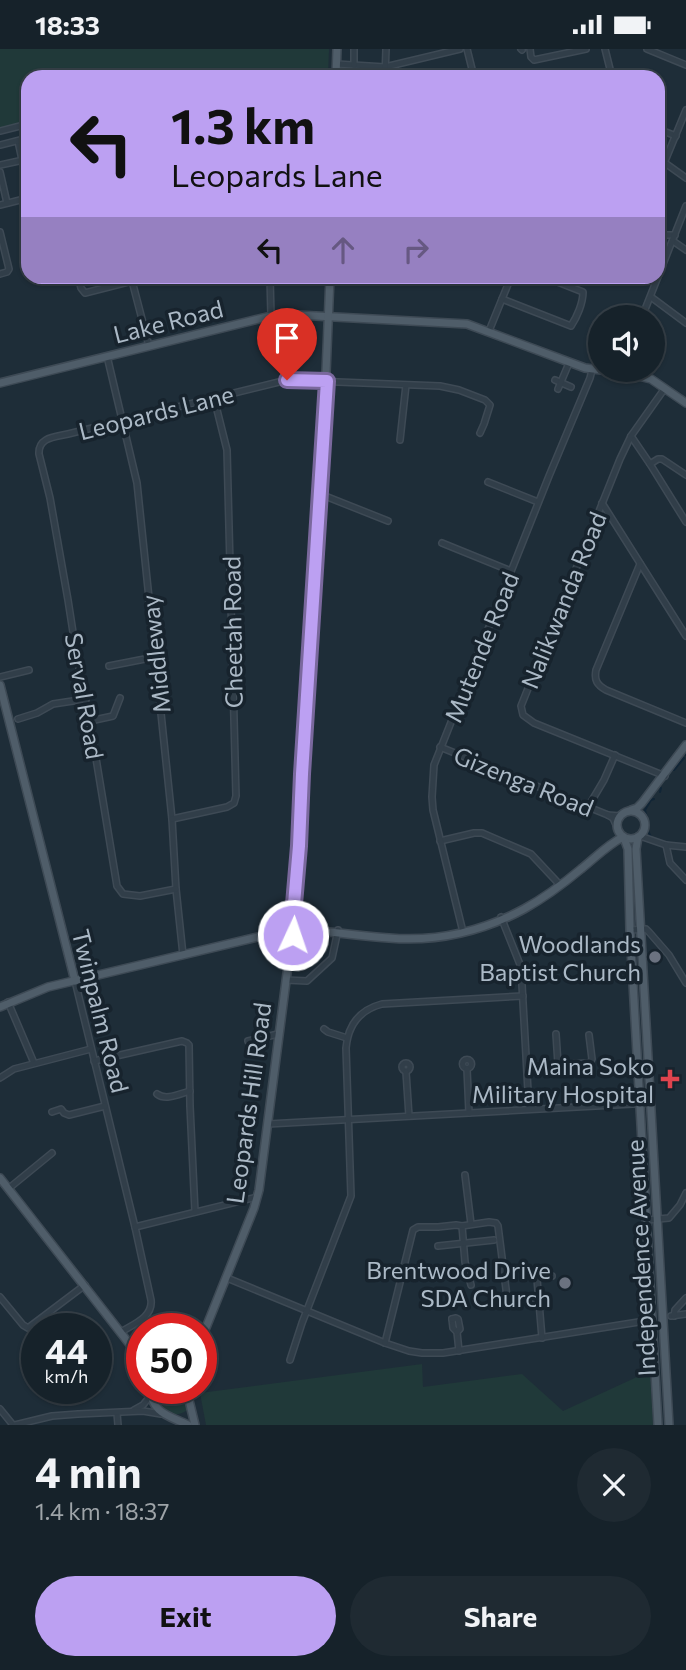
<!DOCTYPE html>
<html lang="en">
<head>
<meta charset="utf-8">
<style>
	body { margin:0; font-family:Commissioner,sans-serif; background:#1f2a32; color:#f1f3f6; height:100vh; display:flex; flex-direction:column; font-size:26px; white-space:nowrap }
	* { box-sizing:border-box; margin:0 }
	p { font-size:23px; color:#9ea4a8 }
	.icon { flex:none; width:38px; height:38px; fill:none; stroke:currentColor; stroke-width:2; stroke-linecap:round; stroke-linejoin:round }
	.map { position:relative; height:1376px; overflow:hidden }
	.side { display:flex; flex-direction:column; background:#16222a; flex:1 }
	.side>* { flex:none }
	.banner { position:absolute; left:21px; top:21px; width:644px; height:214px; border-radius:21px; box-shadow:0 2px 5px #0004,0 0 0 2px #353f47; background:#bca0f2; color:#111; overflow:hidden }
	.tools { position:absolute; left:588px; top:256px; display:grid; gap:14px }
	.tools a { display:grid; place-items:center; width:77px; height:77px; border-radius:50%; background:#16222a; box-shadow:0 2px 5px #0004,0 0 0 2px #353f47; font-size:35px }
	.speed { position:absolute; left:21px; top:1264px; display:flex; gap:14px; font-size:35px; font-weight:700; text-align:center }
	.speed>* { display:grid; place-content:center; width:91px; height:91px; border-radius:50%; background:#16222a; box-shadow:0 2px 5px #0004,0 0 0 2px #353f47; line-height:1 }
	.speed small { font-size:18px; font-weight:400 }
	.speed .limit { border:10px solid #d22; background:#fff; color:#111 }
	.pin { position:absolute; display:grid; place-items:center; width:60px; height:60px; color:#fff; margin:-72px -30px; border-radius:50% 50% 50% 0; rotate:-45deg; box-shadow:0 0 7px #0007 }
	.pin .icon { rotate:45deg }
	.me { position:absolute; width:77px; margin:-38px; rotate:3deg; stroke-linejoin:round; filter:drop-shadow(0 0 5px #0008) }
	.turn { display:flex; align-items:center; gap:24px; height:147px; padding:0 35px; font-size:32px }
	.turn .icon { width:91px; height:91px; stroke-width:2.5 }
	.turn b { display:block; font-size:49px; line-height:60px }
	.lanes { display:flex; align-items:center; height:66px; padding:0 35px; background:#0003; justify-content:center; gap:35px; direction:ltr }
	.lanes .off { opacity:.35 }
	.round { display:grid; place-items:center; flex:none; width:74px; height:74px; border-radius:37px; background:#1f2a32 }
	.head { display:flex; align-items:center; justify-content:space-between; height:119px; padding:0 35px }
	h1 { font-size:42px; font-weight:700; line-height:52px }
	.button { display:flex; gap:14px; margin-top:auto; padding:14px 35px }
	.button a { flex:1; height:80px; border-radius:42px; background:#bca0f2; color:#111; font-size:28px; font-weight:700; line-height:80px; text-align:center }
	.button a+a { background:#1f2a32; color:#f1f3f6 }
	.status { display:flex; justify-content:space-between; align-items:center; height:49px; padding:0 35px; background:#16222a; direction:ltr }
	.status svg { height:19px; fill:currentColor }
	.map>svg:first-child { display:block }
	.green { fill:#203939 }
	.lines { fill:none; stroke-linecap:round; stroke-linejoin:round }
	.stream { stroke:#112536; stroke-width:2 }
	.minor-casing { stroke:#3e4a55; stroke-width:8 }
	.major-casing { stroke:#3e4a55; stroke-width:10 }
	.minor { stroke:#313e49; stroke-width:5 }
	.major { stroke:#4f5d69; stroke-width:7 }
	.route-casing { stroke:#7a689d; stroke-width:18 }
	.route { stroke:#bca0f2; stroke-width:12 }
	.worship-dot { fill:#6b7280; stroke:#17232d; stroke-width:2.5 }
	.health-dot { fill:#e0444e; stroke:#17232d; stroke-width:2.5 }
	.labels { text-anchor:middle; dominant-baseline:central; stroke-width:7; stroke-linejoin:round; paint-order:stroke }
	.street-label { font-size:24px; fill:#abb9c6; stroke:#17232d }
	.poi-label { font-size:24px; fill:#abb9c6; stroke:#17232d; text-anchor:end }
</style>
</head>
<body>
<div class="status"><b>18:33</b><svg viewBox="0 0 49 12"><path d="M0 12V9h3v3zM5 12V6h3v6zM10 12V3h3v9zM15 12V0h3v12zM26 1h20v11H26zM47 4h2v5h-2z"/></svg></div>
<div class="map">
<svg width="686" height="1376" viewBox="0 0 686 1376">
	<rect width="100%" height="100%" fill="#1e2d38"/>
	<g class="green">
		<polygon points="0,0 329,0 328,28 28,28 28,74 0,81"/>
		<polygon points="422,1315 423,1338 522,1325 563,1362 650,1322 653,1376 206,1376 200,1344"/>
		<path d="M154,1339h30l4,18 -1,4c-12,9 -20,2 -30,-6z"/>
	</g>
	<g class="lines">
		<g class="stream">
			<polyline points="686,706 686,705"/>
			<polyline points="674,721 684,709"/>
			<polyline points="660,743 661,739"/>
			<polyline points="648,773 645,761 651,751 654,750"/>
			<polyline points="648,776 648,782 651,788"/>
		</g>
		<defs>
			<g id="minor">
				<polyline points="467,0 474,28"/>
				<polyline points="521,0 522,1"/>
				<polyline points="530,0 531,8 534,11 586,0"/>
				<polyline points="605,0 612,28"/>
				<polyline points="647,0 686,16"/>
				<polyline points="337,15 385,18 460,0"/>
				<polyline points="354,16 354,0"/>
				<polyline points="385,28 386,0"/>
				<polyline points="492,28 493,25"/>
				<polyline points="658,80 676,87"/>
				<polyline points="0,82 28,75"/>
				<polyline points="18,92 22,111"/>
				<polyline points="0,96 28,89"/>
				<polyline points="658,109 686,129"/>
				<polyline points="665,112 686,61"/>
				<polyline points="0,116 28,110"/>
				<polyline points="0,123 7,154"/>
				<polyline points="0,156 28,149"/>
				<polyline points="0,183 9,220 7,223 0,225"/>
				<polyline points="658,184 662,186 675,186"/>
				<polyline points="673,192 686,201"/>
				<polyline points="78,228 81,239 85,244 132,232"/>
				<polyline points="131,228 149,297"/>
				<polyline points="270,228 271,267"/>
				<polyline points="651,248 686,274"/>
				<path d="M502,250l69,27c6,-9 12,-23 12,-34l-38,-15"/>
				<polyline points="642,268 686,157"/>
				<polyline points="489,282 511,228"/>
				<polyline points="107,307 137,434 172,770 176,840 183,906"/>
				<polyline points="555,331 571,338"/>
				<polyline points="558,340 569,314"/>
				<polyline points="631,387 650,415 686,473"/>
				<polyline points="400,391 406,336"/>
				<polyline points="650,415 658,410 662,410 686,426"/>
				<polyline points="488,433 538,453"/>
				<polyline points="320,445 388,472"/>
				<polyline points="602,454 686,587"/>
				<polyline points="442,494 511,522"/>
				<path d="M640,515l-44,106c-2,10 1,15 10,20l80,33"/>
				<polyline points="109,617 155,608"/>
				<polyline points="0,628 29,621"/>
				<polyline points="18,670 37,664 53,655 86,650"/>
				<polyline points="90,672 113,667 120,649"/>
				<polyline points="440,698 608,766 620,767"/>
				<polyline points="665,727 534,674 523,666 521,657 620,410 631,387 665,339"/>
				<polyline points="588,758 604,731 615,706"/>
				<polyline points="608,766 613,769 616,776"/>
				<polyline points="172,770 227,758 234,754 236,747 227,401 214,349"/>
				<polyline points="640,787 666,796 686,798"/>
				<polyline points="440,792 474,784 482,784 531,805 560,836"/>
				<polyline points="666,796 670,814 686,831"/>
				<path d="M176,840l-36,7 -17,-2 -6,-8 -25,-152 -15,-76 -9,-58 -18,-102 -11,-44c-1,-17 16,-17 29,-20l219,-54 153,6 19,4 26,10 5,5 -6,19 -4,9"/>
				<polyline points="501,868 521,918 529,1060"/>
				<polyline points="630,881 646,880 649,883 669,906 686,934"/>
				<polyline points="463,883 433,761 432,748 434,716 549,427 590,329 592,321"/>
				<polyline points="286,931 307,932 332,909 338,881"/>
				<path d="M75,932l60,246 16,73c2,17 -17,24 -30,32"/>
				<polyline points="8,953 34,1014"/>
				<polyline points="324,980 328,983 347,989"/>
				<polyline points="556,985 558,1015"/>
				<polyline points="248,992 278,985"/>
				<circle cx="467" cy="1015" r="4.5"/>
				<polyline points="94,1012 182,992 187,994 189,996 190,1057 195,1163"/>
				<circle cx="406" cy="1018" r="4"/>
				<polyline points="527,1017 590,1014 592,1010 589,986"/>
				<polyline points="467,1020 469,1064"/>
				<polyline points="406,1023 409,1067"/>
				<polyline points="0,1029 14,1020 91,1000"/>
				<path d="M157,1045c9,7 22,0 33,-3"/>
				<polyline points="52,1063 61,1060 64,1064 69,1066 105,1057"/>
				<polyline points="268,1075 651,1054"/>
				<polyline points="465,1126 471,1175"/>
				<polyline points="8,1140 52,1104"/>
				<polyline points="647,1171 669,1169 680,1156 686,1144"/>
				<polyline points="462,1177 465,1213 471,1236"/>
				<polyline points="135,1178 257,1148"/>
				<polyline points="438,1197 494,1191"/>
				<polyline points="227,1229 385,1294 409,1302 422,1304 443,1304 645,1272"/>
				<polyline points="0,1248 23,1276 28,1279 85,1236"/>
				<polyline points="671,1267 686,1265"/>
				<polyline points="674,1267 675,1261 686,1249"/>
				<polyline points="452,1270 453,1279 457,1283 459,1302"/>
				<polyline points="452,1270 456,1269 458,1270 460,1280 457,1283"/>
				<polyline points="542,1289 537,1230 540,1228 552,1227"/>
				<polyline points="385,1294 413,1181 418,1178 438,1178 456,1176 462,1177 489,1173 496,1174 498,1177 507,1248 510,1251 538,1249"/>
				<path d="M290,1311l12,-37 49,-127 -5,-148c2,-23 13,-38 36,-44l141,-8"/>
				<polyline points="0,1360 13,1376"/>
				<polyline points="134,1361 143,1356 151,1346"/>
				<polyline points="117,1364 118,1376"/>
				<polyline points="15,1376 52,1367 78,1365 143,1362 161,1365"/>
			</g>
			<g id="major">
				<polyline points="336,28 337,0"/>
				<polyline points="0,334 271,267 297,266 467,275 585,319 626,324 651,330 686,354"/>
				<polyline points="0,636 75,932"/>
				<polyline points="631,761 637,759 642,754 686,696"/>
				<circle cx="631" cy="776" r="14"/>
				<polyline points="638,788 636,800 669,1376"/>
				<polyline points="624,789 628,800 630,881 658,1376"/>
				<path d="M0,958l48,-20 235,-56c35,-3 71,5 106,7 47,4 94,-7 135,-29 20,-11 39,-25 57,-40 14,-11 26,-24 42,-32"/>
				<polyline points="0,1129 142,1311"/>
				<polyline points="201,1291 254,1159 259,1141 293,878 322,420 330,228"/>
				<path d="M150,1339c2,26 18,27 38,37"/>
				<polyline points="186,1339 195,1376"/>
			</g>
		</defs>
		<use href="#minor" class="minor-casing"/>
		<use href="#major" class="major-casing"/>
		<use href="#minor" class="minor"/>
		<use href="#major" class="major"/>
	</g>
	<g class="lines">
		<defs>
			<polyline id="route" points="287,331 327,332 302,725 299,797 291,890 293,886"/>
		</defs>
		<use href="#route" class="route-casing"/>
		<use href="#route" class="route"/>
	</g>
	<g class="worship-dot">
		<circle cx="655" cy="908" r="7"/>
		<circle cx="565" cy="1234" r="7"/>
	</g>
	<path class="health-dot" d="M666.5 1019.5h7v7h7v7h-7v7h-7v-7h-7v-7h7z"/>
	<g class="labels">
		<g class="street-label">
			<text transform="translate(168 272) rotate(-14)">Lake Road</text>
			<text transform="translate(156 363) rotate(-14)">Leopards Lane</text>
			<text transform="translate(563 551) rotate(-68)">Nalikwanda Road</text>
			<text transform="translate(232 583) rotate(-91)">Cheetah Road</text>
			<text transform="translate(481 598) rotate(-68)">Mutende Road</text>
			<text transform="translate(155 605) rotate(-96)">Middleway</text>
			<text transform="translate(85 647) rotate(80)">Serval Road</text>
			<text transform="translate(524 732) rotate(22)">Gizenga Road</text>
			<text transform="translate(101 962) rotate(76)">Twinpalm Road</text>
			<text transform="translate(248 1054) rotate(-82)">Leopards Hill Road</text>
			<text transform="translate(640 1209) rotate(-93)">Independence Avenue</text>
		</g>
		<g class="poi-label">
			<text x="641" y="894">Woodlands<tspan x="641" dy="28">Baptist Church</tspan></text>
			<text x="654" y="1016">Maina Soko<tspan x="654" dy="28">Military Hospital</tspan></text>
			<text x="551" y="1220">Brentwood Drive<tspan x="551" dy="28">SDA Church</tspan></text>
		</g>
	</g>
</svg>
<div class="tools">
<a><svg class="icon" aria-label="sound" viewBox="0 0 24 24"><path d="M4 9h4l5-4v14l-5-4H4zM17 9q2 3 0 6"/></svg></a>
</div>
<div class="speed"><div>44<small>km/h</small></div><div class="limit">50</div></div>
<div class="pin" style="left:287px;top:331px;background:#d93025"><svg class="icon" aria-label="arrive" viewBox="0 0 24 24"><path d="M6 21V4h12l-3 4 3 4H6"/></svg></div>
<svg class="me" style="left:293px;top:886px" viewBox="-20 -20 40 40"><circle r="17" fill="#bca0f2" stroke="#fff" stroke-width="3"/><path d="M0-11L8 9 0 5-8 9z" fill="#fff"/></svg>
<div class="banner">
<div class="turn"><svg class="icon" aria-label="left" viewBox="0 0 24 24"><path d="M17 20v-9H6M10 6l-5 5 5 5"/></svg><div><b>1.3 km</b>Leopards Lane</div></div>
<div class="lanes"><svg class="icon" aria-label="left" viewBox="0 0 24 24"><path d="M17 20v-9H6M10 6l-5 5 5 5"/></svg><svg class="icon off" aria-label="ahead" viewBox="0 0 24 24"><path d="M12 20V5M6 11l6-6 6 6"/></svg><svg class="icon off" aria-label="right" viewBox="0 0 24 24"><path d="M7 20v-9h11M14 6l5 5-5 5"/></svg></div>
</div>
</div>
<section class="side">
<div class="head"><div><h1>4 min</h1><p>1.4 km · 18:37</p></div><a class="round"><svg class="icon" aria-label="close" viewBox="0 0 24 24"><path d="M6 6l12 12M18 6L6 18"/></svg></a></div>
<div class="button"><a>Exit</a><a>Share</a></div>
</section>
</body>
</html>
